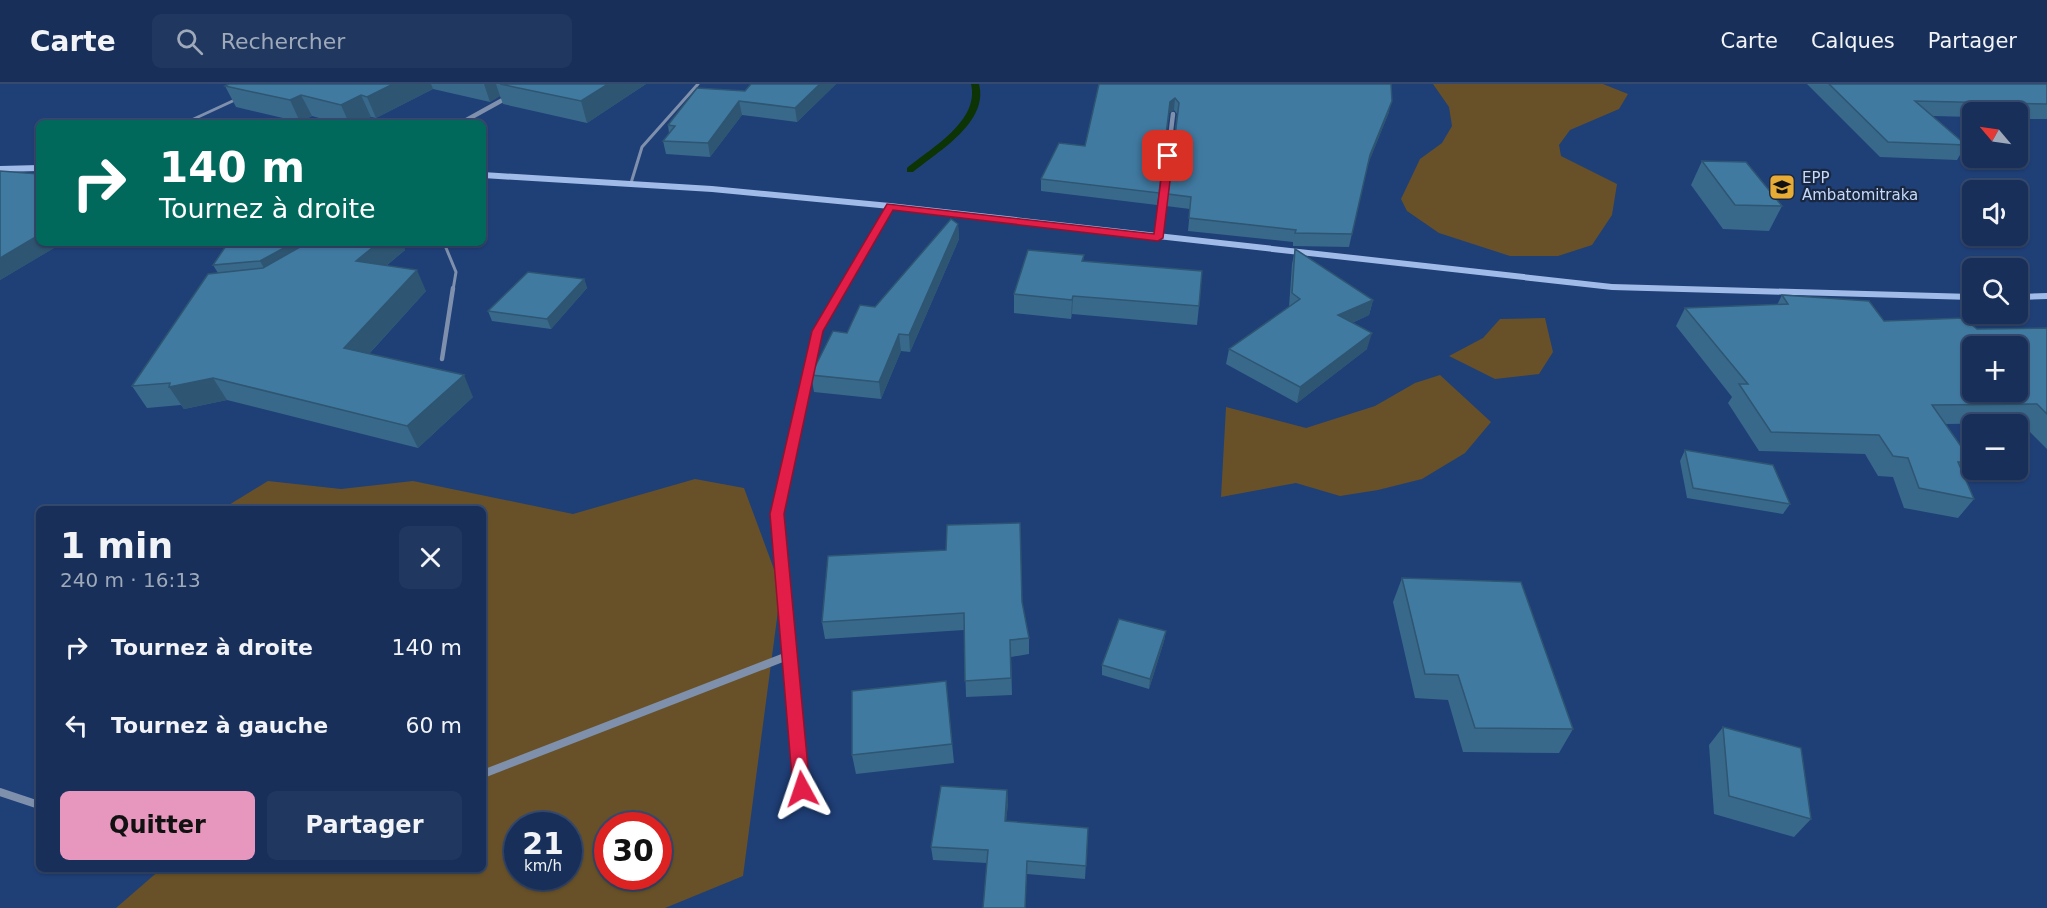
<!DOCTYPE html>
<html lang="fr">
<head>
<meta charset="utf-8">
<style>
	body { margin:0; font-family:"DejaVu Sans",sans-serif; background:#20375f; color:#f1f3f6; height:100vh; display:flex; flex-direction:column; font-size:22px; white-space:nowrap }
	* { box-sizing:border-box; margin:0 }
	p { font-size:20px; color:#9ea9ba }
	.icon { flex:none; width:33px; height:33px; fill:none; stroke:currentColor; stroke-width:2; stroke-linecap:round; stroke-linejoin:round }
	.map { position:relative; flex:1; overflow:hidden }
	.side { position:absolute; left:36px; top:422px; width:450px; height:366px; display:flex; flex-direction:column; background:#172f59; border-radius:9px; box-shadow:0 2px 4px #0004,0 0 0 2px #364a6f }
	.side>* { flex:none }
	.hud { position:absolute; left:36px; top:36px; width:450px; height:126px; border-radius:9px; box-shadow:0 2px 4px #0004,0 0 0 2px #364a6f; background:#00695c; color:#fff; overflow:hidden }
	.needle { width:39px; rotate:299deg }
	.controls { position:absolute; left:1962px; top:18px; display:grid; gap:12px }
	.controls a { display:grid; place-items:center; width:66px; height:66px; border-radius:9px; background:#172f59; box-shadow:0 2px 4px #0004,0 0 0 2px #364a6f; font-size:30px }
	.speed { position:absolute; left:504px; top:728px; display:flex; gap:12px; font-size:30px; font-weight:700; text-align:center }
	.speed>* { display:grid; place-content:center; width:78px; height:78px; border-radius:50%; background:#172f59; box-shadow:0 2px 4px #0004,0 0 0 2px #364a6f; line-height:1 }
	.speed small { font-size:15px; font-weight:400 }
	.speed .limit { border:9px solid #d22; background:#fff; color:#111 }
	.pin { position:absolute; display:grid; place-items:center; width:51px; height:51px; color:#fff; margin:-26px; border-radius:12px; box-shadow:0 3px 9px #0006 }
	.me { position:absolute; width:66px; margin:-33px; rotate:355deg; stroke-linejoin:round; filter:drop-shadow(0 0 4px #0008) }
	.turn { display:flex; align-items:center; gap:21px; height:126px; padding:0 24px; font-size:27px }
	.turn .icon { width:78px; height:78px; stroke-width:2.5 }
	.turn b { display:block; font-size:42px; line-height:51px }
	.round { display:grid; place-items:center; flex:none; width:63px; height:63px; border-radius:9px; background:#20375f }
	.summary { display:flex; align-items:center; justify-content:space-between; height:102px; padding:0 24px }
	h1 { font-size:36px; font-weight:700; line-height:45px }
	.action { display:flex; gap:12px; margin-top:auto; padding:12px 24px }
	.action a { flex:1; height:69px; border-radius:9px; background:#e797bd; color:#111; font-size:24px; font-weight:700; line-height:69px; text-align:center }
	.action a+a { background:#20375f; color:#f1f3f6 }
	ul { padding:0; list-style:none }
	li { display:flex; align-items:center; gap:18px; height:78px; padding:0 24px }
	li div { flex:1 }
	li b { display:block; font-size:22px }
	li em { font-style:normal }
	header { display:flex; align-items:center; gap:36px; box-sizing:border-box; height:84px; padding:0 30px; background:#172f59; border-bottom:2px solid #364a6f }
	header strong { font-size:28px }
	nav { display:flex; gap:33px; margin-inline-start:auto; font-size:21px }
	.search { width:420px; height:54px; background:#20375f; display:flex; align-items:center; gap:15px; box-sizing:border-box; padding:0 21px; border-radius:9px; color:#9ea9ba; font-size:22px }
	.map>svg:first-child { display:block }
	.green { fill:#685128; fill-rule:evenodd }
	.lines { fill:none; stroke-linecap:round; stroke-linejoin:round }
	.stream { fill:#0d3405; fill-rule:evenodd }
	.service-far1 { stroke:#7f90ac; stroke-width:3 }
	.service { stroke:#7f90ac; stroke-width:4.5 }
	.minor-far2 { stroke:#7f90ac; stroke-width:4.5 }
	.minor-far1 { stroke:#7f90ac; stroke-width:5 }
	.minor { stroke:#7f90ac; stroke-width:8 }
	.secondary { fill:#a1bbe8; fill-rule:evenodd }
	.wall { fill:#38698a }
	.shaded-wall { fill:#2e5571 }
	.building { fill:#417aa1; stroke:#2e5571; stroke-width:1.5; fill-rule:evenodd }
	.route { fill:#e11d48; stroke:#92132f; stroke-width:1.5 }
	.labels { text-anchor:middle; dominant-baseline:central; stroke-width:4.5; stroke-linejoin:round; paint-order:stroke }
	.far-poi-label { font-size:15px; fill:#c5d9fb; stroke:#192741; text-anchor:start }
</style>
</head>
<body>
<header>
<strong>Carte</strong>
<div class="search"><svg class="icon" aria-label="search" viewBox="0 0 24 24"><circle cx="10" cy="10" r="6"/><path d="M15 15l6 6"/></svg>Rechercher</div>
<nav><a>Carte</a><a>Calques</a><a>Partager</a></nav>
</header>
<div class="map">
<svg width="2047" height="824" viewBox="0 0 2047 824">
	<rect width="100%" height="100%" fill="#1f3f77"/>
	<g class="green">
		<polygon points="1433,0 1603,0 1628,10 1619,25 1570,46 1559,61 1561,72 1617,100 1612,131 1592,161 1558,172 1510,172 1439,149 1407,127 1401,115 1420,75 1442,59 1452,42 1449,23"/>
		<polygon points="1545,234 1553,268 1539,290 1495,295 1449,272 1483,254 1500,235"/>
		<polygon points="1440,291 1491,338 1465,369 1422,395 1378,406 1340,412 1296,399 1221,413 1226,323 1306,344 1375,322 1415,299"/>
		<path d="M695,395l49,9 37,100 -38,288 -78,32h-549l45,-39 322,-1v-360h-259l44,-27 73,8 72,-8 160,33zM518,741h50v51h-50zM608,741h50v51h-50z"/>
	</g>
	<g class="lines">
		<path class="stream" d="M971,0h8c10,38 -40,67 -66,88h-6v-4c24,-20 73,-47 64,-84z"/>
		<g class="service-far1">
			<polyline points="185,39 237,15"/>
			<polyline points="631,99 642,63 698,0"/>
			<polyline points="444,159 456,188 453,206"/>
		</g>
		<polyline class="service" points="442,275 453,204"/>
		<g class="minor-far2">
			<polyline points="461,39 508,13"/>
			<polyline points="1158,154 1173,30"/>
			<polyline points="842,206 890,122"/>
		</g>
		<polyline class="minor-far1" points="781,474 777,430 818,247 843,204"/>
		<g class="minor">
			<polyline points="781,472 802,705"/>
			<polyline points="483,690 790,571"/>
			<polyline points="0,708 39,721"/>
		</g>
		<g class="secondary">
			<polygon points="39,81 39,87 0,88 0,82"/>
			<polygon points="483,88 712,102 890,119 1612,200 1972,210 1972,216 1612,206 890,125 712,108 483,94"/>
			<polygon points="2047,209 2047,215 2018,216 2018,210"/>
		</g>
	</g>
	<g class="wall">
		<polygon points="229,0 646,0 587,39 503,20 500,12 490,18 433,5 376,34 371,33 358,39 337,39 312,32 300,38 236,23 225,2"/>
		<polygon points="836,0 797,38 742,31 710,73 666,70 663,57 669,49 668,41 745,7"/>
		<polygon points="1099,0 1389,28 1367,82 1349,163 1293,162 1293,158 1188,147 1190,125 1166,122 1177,30 1174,26 1169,29 1157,121 1041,107 1041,95 1085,62"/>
		<polygon points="1807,0 2047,0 2047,35 2018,35 2018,28 1972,28 1972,33 1933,32 1966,61 1957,76 1880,73"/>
		<polygon points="1702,77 1782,122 1769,147 1723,145 1691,101"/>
		<polygon points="0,87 39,159 77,159 72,162 59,161 0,196"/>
		<polygon points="958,140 959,155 910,268 901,267 881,315 814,308 811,291 847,249 875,223"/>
		<polygon points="226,159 402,159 405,166 386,182 426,207 369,270 473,313 418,364 227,316 184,325 181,321 147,324 132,302 218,189 213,181 227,161"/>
		<polygon points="1295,165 1373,216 1369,231 1352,239 1367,265 1297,319 1226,280 1229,265 1289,223 1292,180"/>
		<polygon points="1084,171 1083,177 1199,222 1197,241 1072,230 1071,235 1014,229 1014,210"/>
		<polygon points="584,195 587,204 551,245 492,237 488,227"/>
		<polygon points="1782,211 1884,237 1977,245 2047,244 2047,365 2021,339 1945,340 1972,378 1972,380 1964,391 1974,415 1958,434 1904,424 1893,393 1878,392 1865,370 1759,367 1728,319 1732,313 1676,242 1685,224 1777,221"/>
		<polygon points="1685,366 1790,420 1783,430 1687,414 1680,377"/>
		<polygon points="1402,494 1573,645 1559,669 1463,668 1448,616 1415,614 1393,518"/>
		<polygon points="1022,518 1029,554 1029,570 1011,573 1012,611 966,613 964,546 825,555 822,538"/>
		<polygon points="1166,547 1164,557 1149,605 1102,591 1102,581"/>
		<polygon points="946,597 954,679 856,690 852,671"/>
		<polygon points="1723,643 1811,735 1794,753 1714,730 1709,661"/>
		<polygon points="1007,706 1008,719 1006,737 1088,744 1085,795 1027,790 987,779 933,776 931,763"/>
	</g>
	<g class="shaded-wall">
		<polygon points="393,0 431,0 433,5 376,34 367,13"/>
		<polygon points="484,0 496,0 500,12 490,18"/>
		<polygon points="608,0 646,0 587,39 581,17"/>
		<polygon points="820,0 836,0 797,38 795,24"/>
		<polygon points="301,11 312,32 300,38 290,16"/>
		<polygon points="361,11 371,33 358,39 349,39 341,21"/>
		<polygon points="1175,14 1174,26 1169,29 1157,121 1170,18"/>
		<polygon points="739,17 742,31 710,73 708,59"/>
		<polygon points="1392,17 1389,28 1367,83 1370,71"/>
		<polygon points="958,140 959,155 910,268 909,251"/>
		<polygon points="39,151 39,159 58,159 59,161 0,196 0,174"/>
		<polygon points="70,159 77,159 72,162"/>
		<polygon points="293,159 340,159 272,198 260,177"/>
		<polygon points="378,159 402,159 405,166 366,198 356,177"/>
		<polygon points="417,186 426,207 355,285 344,264"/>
		<polygon points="584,195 587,204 551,245 547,235"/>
		<polygon points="1073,212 1072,230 1071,235 1072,216"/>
		<polygon points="1373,216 1369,231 1334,247 1338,231"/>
		<polygon points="1372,249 1367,265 1297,319 1300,303"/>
		<polygon points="899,250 901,267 881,315 879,298"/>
		<polygon points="464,291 473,313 418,364 407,342"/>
		<polygon points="213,294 227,316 184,325 169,303"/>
		<polygon points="1166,547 1164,557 1149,605 1150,595"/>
		<polygon points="1007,706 1008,719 1005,750 1005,737"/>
	</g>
	<g class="building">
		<polygon points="229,0 393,0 367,13 361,11 341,21 301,11 290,16 225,2"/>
		<polygon points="500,0 608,0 581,17"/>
		<polygon points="751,0 820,0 795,24 739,17 708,59 663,57 675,42 668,41 697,4 745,7"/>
		<polygon points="1099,0 1391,0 1392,17 1370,71 1352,150 1295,149 1296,146 1189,134 1191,113 1168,110 1179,19 1175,14 1170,18 1159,109 1041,95 1059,59 1085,62"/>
		<polygon points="1829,0 2047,0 2047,20 1915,17 1966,61 1888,58"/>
		<polygon points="1702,77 1746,78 1782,122 1735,121"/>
		<polygon points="0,87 39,90 39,151 0,174"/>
		<polygon points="951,135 958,140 909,251 899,250 879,298 811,291 833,247 847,249 860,221 875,223"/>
		<polygon points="228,159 293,159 260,177 213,181"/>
		<polygon points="307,159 378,159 356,177 417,186 344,264 464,291 407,342 213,294 169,303 170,299 132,302 208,190 263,184"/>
		<polygon points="1295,165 1373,216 1338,231 1372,249 1300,303 1229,265 1300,215 1292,209"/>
		<polygon points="1028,166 1084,171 1082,177 1202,187 1199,222 1073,212 1072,216 1014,210"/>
		<polygon points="528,188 584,195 547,235 488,227"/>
		<path d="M1782,211l87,6 15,20 80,-3 13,11 70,-1v86l-10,-10 -105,1 40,57h-14l16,37 -55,-11 -11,-30 -15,-2 -14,-21 -108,-3 -32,-48h9l-63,-76 103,-4zM1972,262h46v46h-46z"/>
		<polygon points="1685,366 1773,381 1790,420 1693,404"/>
		<polygon points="1020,439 1022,518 1029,554 1010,556 1011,594 965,597 964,529 822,538 828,472 946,466 947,441"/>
		<polygon points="1402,494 1521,498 1573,645 1475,644 1458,591 1425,590"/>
		<polygon points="1119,535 1166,547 1150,595 1102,581"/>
		<polygon points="946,597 952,660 852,671 852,607"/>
		<polygon points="1723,643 1801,664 1811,735 1729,712"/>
		<polygon points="941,702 1007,706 1005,737 1088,744 1086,782 1027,777 1025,824 983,824 988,766 931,763"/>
	</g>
	<polygon class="route" points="1168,69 1173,72 1163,154 1158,157 893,126 823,247 784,430 810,705 808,711 802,713 796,711 793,705 770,430 812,247 887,120 1154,150 1164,72"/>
	<defs>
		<symbol id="school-square" viewBox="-11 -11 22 22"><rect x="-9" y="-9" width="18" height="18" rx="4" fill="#e7ac36" stroke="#192741"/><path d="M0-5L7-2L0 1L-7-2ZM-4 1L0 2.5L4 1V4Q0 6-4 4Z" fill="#111"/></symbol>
	</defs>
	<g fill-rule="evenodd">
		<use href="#school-square" x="1767" y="88" width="30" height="30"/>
	</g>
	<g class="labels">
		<g class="far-poi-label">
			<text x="1802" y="94">EPP<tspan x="1802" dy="17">Ambatomitraka</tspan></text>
		</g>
	</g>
</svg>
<div class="controls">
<a><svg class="needle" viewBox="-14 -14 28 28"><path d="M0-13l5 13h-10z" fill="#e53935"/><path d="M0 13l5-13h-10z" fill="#9ea9ba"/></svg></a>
<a><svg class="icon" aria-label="sound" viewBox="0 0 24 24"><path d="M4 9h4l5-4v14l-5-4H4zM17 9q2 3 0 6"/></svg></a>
<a><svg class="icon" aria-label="search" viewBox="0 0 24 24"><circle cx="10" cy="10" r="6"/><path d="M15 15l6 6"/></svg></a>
<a>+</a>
<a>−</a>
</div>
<div class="speed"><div>21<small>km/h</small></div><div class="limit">30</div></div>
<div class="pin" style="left:1168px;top:72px;background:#d93025"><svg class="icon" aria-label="arrive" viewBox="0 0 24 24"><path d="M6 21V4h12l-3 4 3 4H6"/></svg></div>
<svg class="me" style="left:802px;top:705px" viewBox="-20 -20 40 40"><path d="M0-17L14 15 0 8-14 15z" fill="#e11d48" stroke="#fff" stroke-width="4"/></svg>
<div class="hud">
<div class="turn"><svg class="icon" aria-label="right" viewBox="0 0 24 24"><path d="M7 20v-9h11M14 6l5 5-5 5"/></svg><div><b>140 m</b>Tournez à droite</div></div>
</div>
<section class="side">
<div class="summary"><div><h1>1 min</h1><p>240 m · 16:13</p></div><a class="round"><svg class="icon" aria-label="close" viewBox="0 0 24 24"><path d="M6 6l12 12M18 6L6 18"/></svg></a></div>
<ul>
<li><svg class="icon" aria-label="right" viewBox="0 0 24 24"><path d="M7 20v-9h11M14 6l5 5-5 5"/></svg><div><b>Tournez à droite</b></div><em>140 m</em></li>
<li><svg class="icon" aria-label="left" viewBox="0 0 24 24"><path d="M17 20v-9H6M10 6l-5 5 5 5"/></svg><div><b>Tournez à gauche</b></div><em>60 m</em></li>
</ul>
<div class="action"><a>Quitter</a><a>Partager</a></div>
</section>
</div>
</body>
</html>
